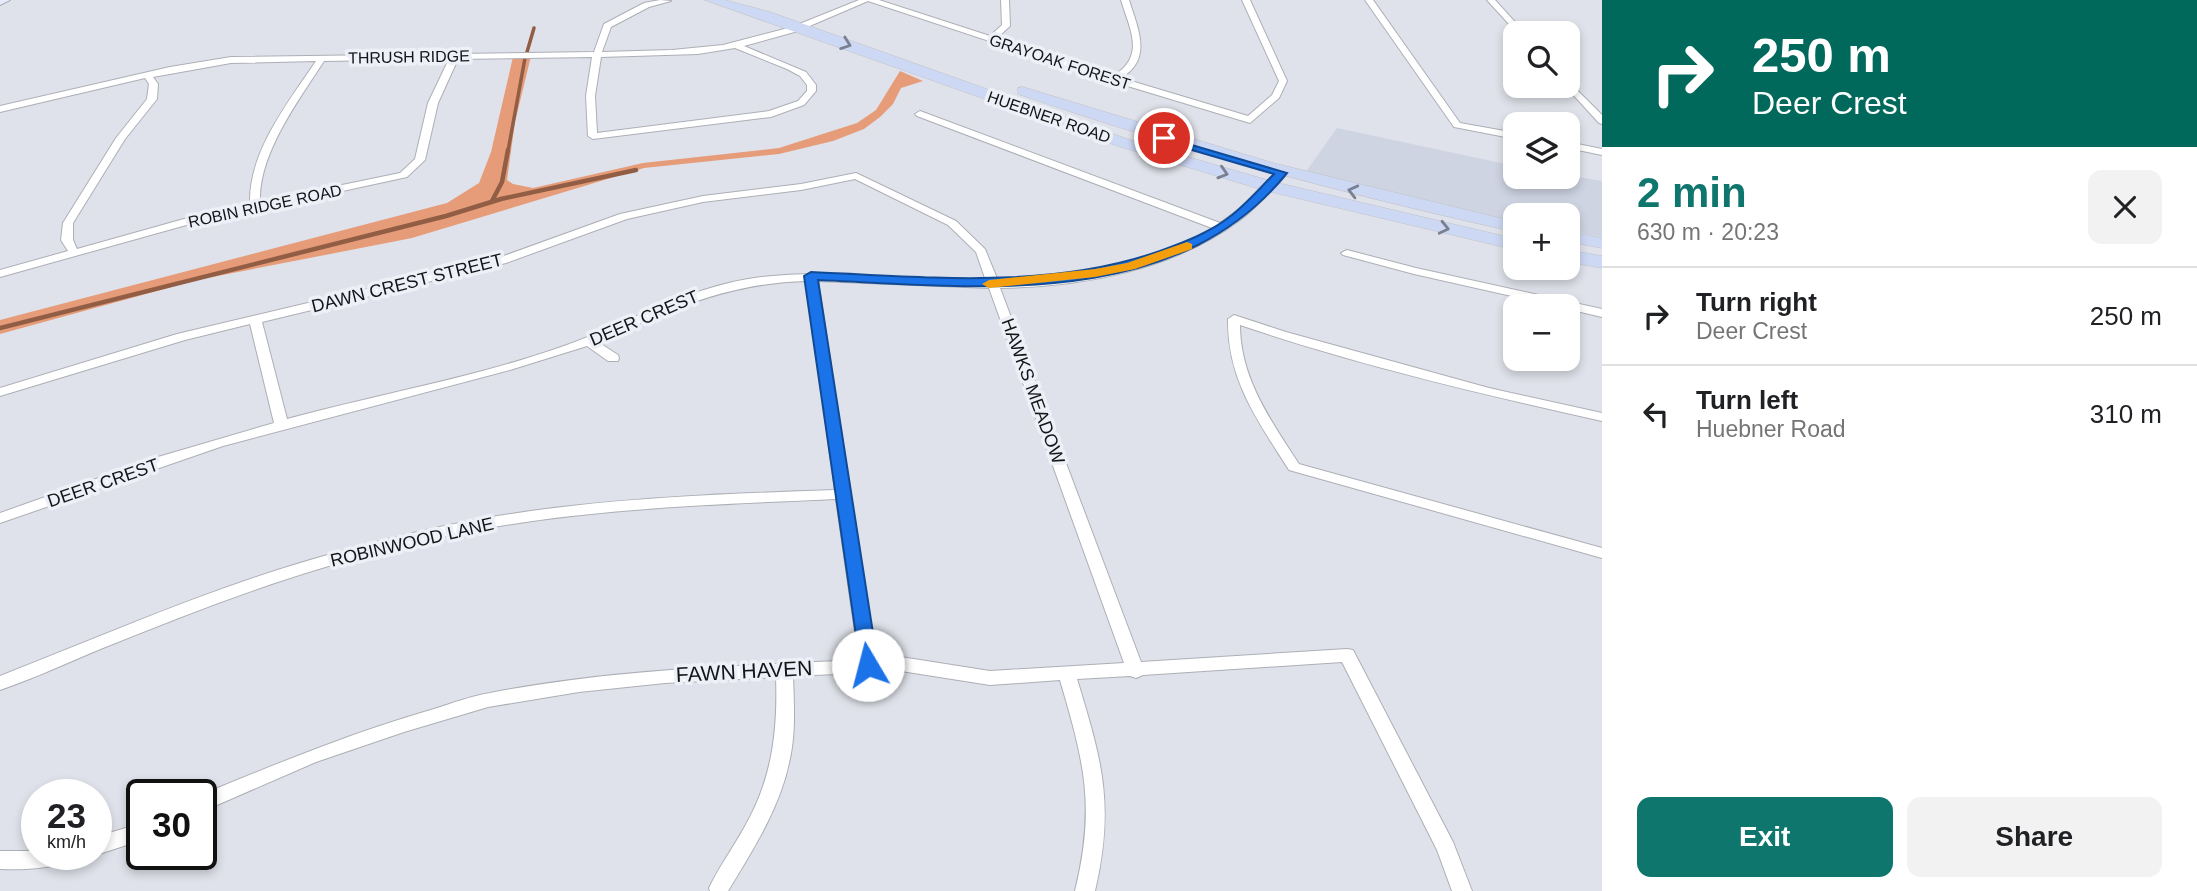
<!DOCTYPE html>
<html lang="en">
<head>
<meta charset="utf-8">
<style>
	body { margin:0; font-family:Arial,sans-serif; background:#f2f2f2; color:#202124; height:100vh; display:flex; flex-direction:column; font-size:26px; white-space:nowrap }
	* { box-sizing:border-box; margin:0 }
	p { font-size:23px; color:#757577 }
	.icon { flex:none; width:38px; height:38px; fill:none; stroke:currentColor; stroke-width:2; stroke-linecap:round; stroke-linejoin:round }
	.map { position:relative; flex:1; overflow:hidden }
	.sheet { display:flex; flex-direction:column; background:#fff; width:595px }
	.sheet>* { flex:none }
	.hud { background:#00695c; color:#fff; overflow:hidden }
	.fabs { position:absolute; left:1503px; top:21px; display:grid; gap:14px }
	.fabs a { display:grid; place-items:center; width:77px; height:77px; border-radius:14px; background:#fff; box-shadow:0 4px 10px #0003; font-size:35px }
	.speed { position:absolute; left:21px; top:779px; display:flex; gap:14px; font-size:35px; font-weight:700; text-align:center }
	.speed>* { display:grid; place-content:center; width:91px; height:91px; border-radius:50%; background:#fff; box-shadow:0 4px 10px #0003; line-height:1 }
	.speed small { font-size:18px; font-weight:400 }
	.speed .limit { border:4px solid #111; border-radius:10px; background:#fff; color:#111 }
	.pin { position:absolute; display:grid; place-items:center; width:60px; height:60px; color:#fff; margin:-30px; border:4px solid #fff; border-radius:50%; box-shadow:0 2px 7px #0007 }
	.me { position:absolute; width:77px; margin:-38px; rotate:352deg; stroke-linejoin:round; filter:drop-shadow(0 0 5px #0008) }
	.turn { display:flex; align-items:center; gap:24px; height:147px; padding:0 35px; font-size:32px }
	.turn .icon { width:91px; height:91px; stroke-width:2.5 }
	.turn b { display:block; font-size:49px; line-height:60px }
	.round { display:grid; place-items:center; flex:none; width:74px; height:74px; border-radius:14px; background:#f2f2f2 }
	.head { display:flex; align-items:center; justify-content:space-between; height:119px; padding:0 35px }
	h1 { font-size:42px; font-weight:600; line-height:52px; color:#0f766e }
	.cta { display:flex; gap:14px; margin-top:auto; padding:14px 35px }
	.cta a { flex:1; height:80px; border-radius:14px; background:#0f766e; color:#fff; font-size:28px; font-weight:600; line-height:80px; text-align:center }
	.cta a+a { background:#f2f2f2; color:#202124 }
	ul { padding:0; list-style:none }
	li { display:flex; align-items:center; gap:21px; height:98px; padding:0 35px; border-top:2px solid #e0e0e0 }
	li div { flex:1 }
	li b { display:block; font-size:26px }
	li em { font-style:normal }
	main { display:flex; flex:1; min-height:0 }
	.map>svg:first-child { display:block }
	.built { fill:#ced4e2 }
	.green { fill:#e69c79 }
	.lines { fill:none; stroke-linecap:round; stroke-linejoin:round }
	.stream-far1 { stroke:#915d44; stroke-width:3.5 }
	.stream { stroke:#915d44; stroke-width:4.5 }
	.minor-casing { stroke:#adafb6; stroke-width:2 }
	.secondary-casing { stroke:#adafb6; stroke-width:2 }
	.primary-casing { stroke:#c2c2c3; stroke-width:1 }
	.minor { fill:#fff; fill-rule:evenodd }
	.secondary { fill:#e6ecf9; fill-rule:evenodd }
	.primary { fill:#cdd8f4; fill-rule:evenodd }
	.oneway { stroke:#7a8091 }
	.route { fill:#1a73e8; stroke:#114b97; stroke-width:2 }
	.slow { fill:#f59e0b }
	.labels { text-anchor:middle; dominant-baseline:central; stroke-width:7; stroke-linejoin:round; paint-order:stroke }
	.far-street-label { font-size:16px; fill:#141518; stroke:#edf0f7 }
	.street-label { font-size:18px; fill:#141518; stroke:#edf0f7 }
	.near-street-label { font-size:21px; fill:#141518; stroke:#edf0f7 }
</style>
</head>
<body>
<main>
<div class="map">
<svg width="1602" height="891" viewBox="0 0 1602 891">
	<rect width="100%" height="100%" fill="#dfe2ea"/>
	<polygon class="built" points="1337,128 1515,166 1516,177 1568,175 1602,181 1602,237 1568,231 1568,215 1516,215 1515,222 1305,173"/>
	<polygon class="green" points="531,56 515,122 507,180 513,184 533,188 643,163 779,148 857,123 876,110 900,71 923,81 901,88 893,104 880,117 864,129 833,141 779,154 644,168 412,238 197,280 0,334 0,320 447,203 479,183 491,152 513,57"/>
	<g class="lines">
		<g class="stream-far1">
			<polyline points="527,52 534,28"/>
			<polyline points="508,151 525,58"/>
		</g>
		<g class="stream">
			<polyline points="492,201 502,182 508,150"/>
			<polyline points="0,328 446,216 501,199 636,170"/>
		</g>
		<defs>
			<g id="minor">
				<path d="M660,0l11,1 -22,6 -38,20 -9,25 70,-2 51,-5 69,-18 67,-27h20l111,36 12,-11 -1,-25h8l1,26 -13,12 116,38c33,-20 17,-46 8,-76h8c9,29 24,59 -8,78l127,38 24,-21 7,-14 -37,-81h8l37,81 -8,17 -29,25 -139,-42 -243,-80 -70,30 -54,15 62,26 10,13v6l-12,14 -33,12 -178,22 -5,-3 -2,-40 6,-39 -134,2 -20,44 -13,57 -18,17 -217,47 -190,53v-7l68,-19 -7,-11 2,-17 53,-85 31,-39 2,-15 -4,-6 -145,34v-6l170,-39 61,-10 363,-5 10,-28 40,-21zM735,48l52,21 13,7 7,9v6l-9,10 -29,10 -172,22 -2,-37 6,-39 97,-3zM449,59l-21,44 -13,56 -15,14 -140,29c-2,-48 39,-102 64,-141zM316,61c-28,42 -68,91 -66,144l-66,14 -107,30 -4,-9v-17l52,-84 32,-40 1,-15 -5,-7 78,-14z"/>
				<polygon points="1365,0 1373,0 1460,123 1516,133 1516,139 1454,127"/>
				<polygon points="1487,0 1495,0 1525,33 1517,33"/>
				<polygon points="1568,81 1602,115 1602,124 1599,123 1565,86 1568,86"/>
				<path d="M920,111l300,112 22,-16 36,-36h8v4c-15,16 -29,32 -46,45 -67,50 -158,67 -240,68l141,374 206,-13 6,1 100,192 19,49h-20l-15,-41 -95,-188 -199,13 -7,3 -6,-2 -53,3c25,82 38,126 18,212h-20c21,-85 9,-129 -15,-211l-70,5 -89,-14 -108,5c1,29 3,59 -4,87 -10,47 -37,88 -61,128h-18l-1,-3c10,-21 24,-40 35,-60 28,-48 34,-97 32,-151l-111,6 -86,9 -91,15 -84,25 -88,30 -115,50v-17c77,-32 153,-63 233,-86 19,-6 37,-13 56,-16 122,-24 246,-27 369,-33l-23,-161c-88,4 -177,7 -264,17 -84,9 -169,28 -250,52 -74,22 -146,51 -219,80 -34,14 -68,30 -103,42v-14c105,-41 209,-87 317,-118 83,-24 169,-43 254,-52 88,-10 176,-13 264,-16l-29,-209c-80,2 -137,30 -208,61l20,13 1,3 -1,3h-10l-21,-15 -77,24 -287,76 -223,77v-10l158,-56 116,-34 -24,-99 -65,16 -185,56v-8l177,-54 321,-76 122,-44 83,-18 98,-12 55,-11 100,48 29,28 13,32c73,-1 151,-13 214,-53l-295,-112 -2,-2zM855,179l93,46 28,27 10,29c-80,1 -159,-15 -238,-2 -65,11 -122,45 -184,67 -90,32 -185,48 -277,73l-25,-97 244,-59 121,-44 76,-17 98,-12zM818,281l171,7 135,375 -134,8 -89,-14 -25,2z"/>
				<polygon points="1568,142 1602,149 1602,155 1568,148"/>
				<polygon points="1347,250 1416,268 1602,309 1602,317 1568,309 1568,306 1556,306 1414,274 1343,255 1341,253"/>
				<path d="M1234,315l52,17 203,56 113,25v8c-121,-27 -244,-56 -362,-96 0,53 31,96 59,139l303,84v10l-313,-88c-31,-49 -62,-90 -61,-151z"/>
				<polygon points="142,823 142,840 96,855 94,854 96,854 96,837"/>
				<path d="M0,851h37v3h39l-3,6c-24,9 -48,10 -73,9z"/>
			</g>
			<polygon id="secondary" points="0,0 10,0 0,5"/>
			<g id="primary">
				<polygon points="705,0 725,0 770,12 1130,140 1274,182 1516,239 1516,250 1263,190 1118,146"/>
				<path d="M1023,87l250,76 243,59v10c-169,-37 -335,-82 -498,-138v-6z"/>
				<polygon points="1568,232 1602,238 1602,248 1568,242"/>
				<polygon points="1568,250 1602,256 1602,268 1568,262"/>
			</g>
		</defs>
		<use href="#minor" class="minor-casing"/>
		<use href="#secondary" class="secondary-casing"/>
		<use href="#primary" class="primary-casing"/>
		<use href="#minor" class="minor"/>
		<use href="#secondary" class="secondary"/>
		<use href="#primary" class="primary"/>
	</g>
	<defs><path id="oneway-chevron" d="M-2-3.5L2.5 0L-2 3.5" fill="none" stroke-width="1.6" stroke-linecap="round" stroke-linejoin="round" transform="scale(1.75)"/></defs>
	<g class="oneway">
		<use href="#oneway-chevron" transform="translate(846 44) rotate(20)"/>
		<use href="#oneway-chevron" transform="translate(1223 173) rotate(17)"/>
		<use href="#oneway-chevron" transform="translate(1353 191) rotate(-166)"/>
		<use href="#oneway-chevron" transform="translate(1444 228) rotate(13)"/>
	</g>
	<path class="route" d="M1161,136l126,37c-112,139 -310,114 -469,107l60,385 -3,5h-14l-57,-394 7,-4c117,5 237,18 349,-21 25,-9 51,-19 72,-36 15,-12 28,-27 42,-41l-113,-33z"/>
	<polygon class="slow" points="1187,242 1192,244 1192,249 1135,269 1095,277 989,288 982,284 989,280 1095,269 1127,263"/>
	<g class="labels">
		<g class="far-street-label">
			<text transform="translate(409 57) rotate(-1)">THRUSH RIDGE</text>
			<text transform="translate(1060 62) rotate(18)">GRAYOAK FOREST</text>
			<text transform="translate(1049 117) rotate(19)">HUEBNER ROAD</text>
			<text transform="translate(265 206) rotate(-12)">ROBIN RIDGE ROAD</text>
		</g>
		<g class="street-label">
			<text transform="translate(407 283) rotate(-14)">DAWN CREST STREET</text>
			<text transform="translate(644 318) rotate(-23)">DEER CREST</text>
			<text transform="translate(1033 391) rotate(70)">HAWKS MEADOW</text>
			<text transform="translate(103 483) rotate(-19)">DEER CREST</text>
			<text transform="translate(412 542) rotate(-13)">ROBINWOOD LANE</text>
		</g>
		<g class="near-street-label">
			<text transform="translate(744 671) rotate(-3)">FAWN HAVEN</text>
		</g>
	</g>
</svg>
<div class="fabs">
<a><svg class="icon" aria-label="search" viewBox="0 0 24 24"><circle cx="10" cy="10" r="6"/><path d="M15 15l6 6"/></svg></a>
<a><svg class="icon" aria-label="layers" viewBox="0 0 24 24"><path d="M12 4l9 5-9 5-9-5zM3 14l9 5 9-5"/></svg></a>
<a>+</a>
<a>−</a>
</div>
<div class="speed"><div>23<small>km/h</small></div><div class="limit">30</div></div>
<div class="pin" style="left:1164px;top:138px;background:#d93025"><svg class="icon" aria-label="arrive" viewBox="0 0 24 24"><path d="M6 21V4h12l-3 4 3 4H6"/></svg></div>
<svg class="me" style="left:868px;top:665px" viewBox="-20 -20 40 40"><circle r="19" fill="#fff"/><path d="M0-13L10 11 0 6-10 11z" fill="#1a73e8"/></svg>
</div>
<section class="sheet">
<div class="hud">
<div class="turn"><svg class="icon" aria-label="right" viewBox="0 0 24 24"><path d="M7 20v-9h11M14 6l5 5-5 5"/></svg><div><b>250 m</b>Deer Crest</div></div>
</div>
<div class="head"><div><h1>2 min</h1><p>630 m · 20:23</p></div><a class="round"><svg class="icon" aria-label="close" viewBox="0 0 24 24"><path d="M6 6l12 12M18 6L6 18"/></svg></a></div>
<ul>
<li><svg class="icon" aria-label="right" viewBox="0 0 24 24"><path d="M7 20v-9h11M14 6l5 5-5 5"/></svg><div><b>Turn right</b><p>Deer Crest</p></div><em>250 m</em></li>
<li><svg class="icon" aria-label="left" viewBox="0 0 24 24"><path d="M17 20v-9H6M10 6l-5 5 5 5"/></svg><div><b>Turn left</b><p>Huebner Road</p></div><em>310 m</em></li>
</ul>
<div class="cta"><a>Exit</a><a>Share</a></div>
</section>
</main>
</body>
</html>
